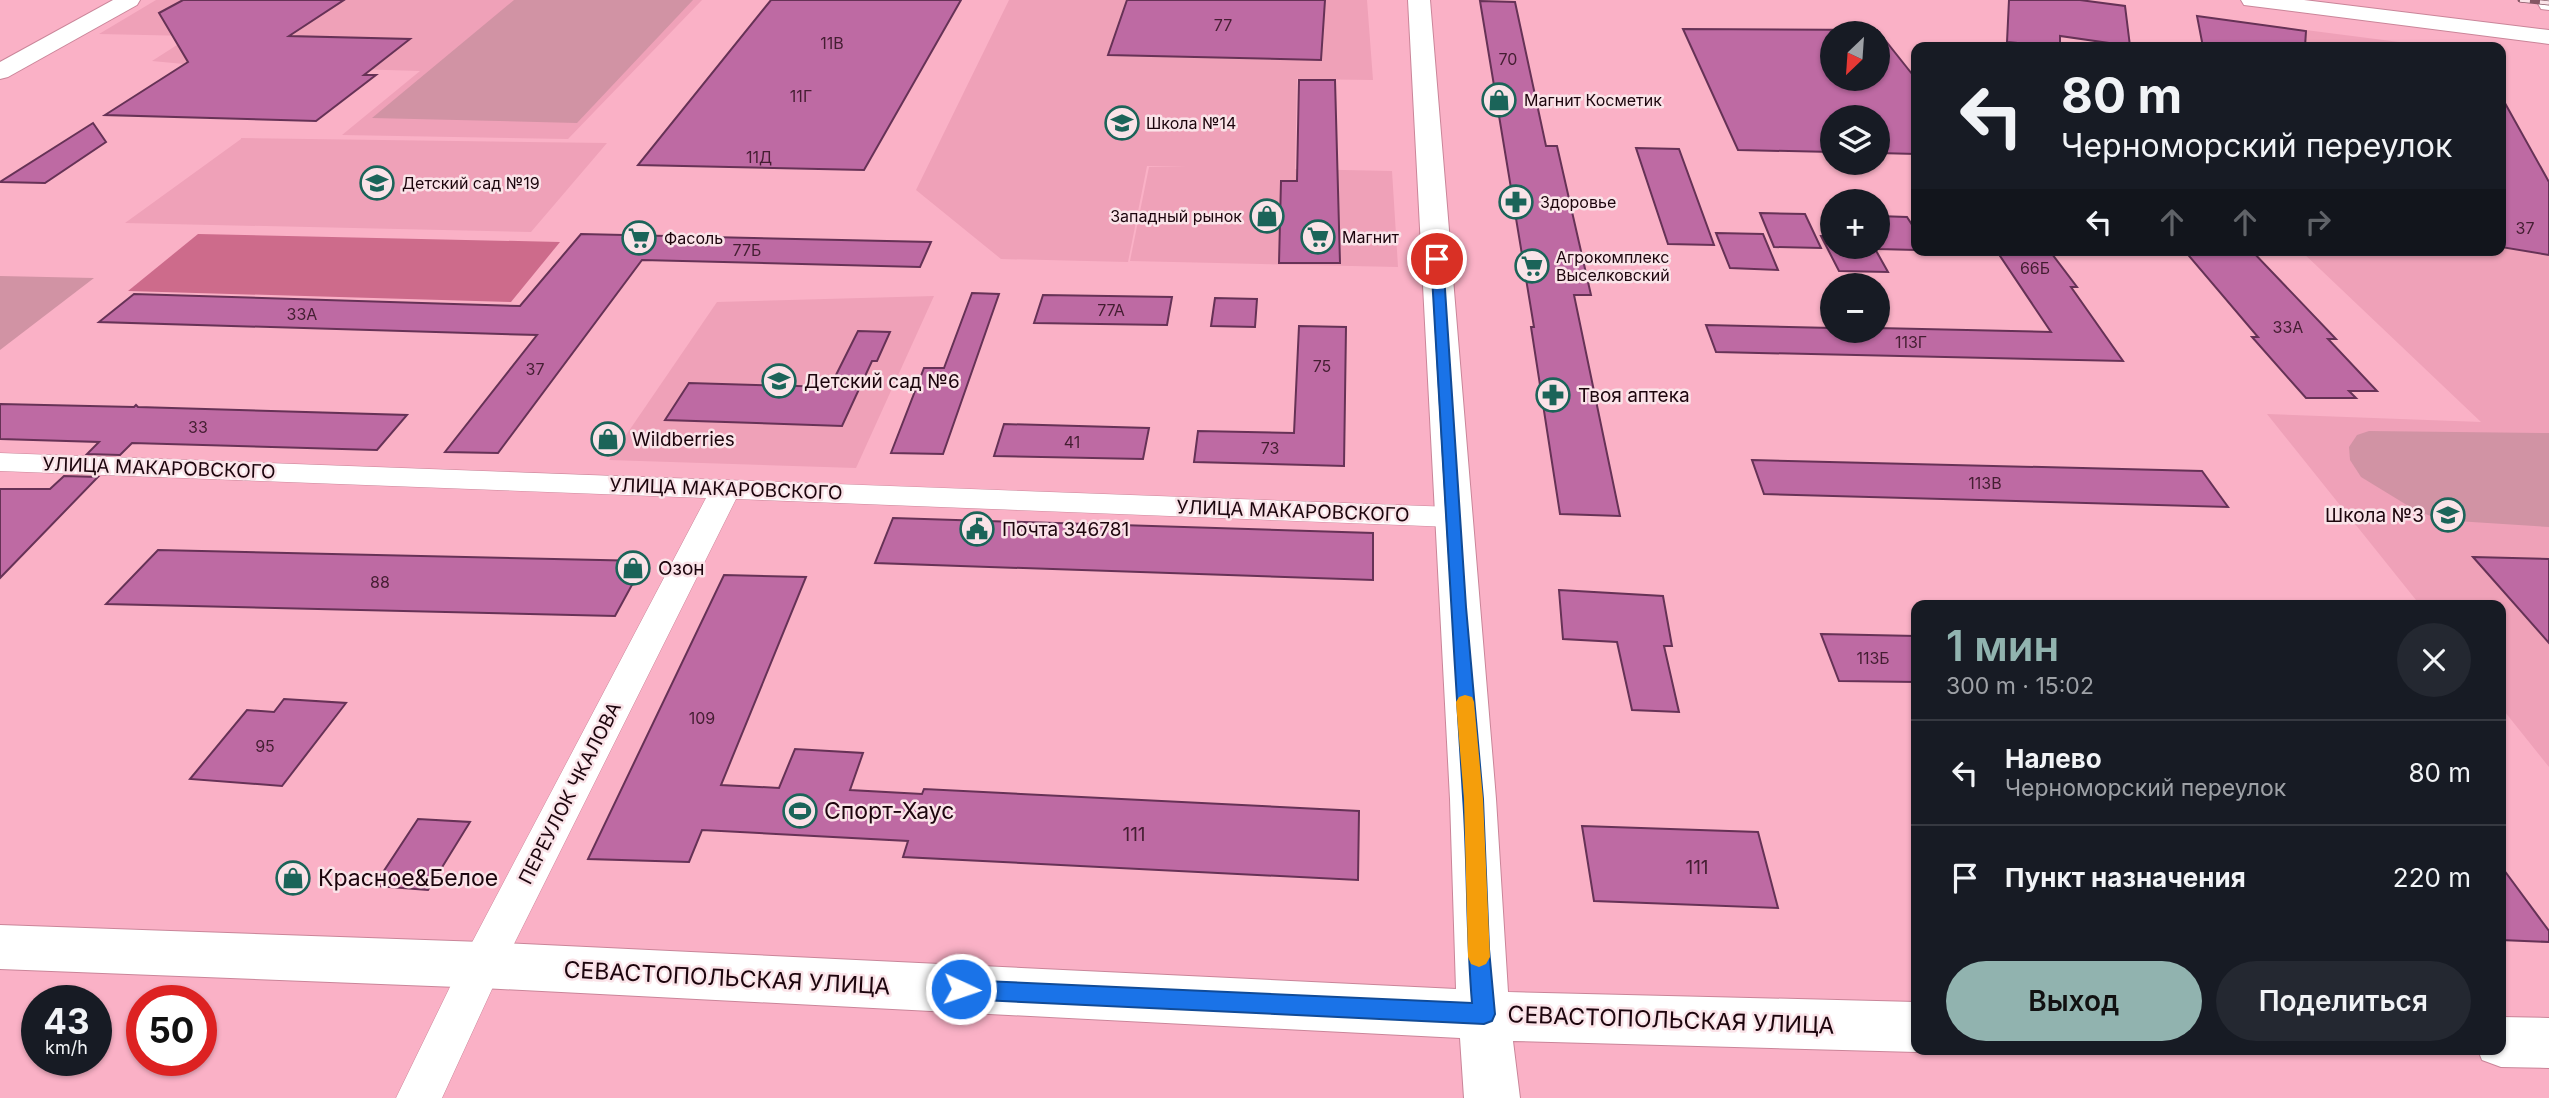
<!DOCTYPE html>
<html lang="ru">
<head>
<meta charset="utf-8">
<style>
	body { margin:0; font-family:Inter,sans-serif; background:#242831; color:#f1f3f6; height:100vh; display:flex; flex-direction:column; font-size:26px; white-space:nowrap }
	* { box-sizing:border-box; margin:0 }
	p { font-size:23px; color:#9ea1a6 }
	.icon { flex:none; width:38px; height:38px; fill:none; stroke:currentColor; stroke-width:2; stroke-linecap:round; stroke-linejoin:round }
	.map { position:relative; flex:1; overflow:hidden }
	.side { position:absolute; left:1911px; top:600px; width:595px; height:455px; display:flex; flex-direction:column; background:#171b24; border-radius:14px; box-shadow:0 2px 5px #0004 }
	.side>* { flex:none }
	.top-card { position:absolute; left:1911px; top:42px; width:595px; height:214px; border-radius:14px; box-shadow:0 2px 5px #0004; background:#171b24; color:#f1f3f6; overflow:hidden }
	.needle { width:46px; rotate:205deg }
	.buttons { position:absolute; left:1820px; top:21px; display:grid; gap:14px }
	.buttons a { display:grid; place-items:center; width:70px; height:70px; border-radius:50%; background:#171b24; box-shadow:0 2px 5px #0004; font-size:35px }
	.speed { position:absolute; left:21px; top:985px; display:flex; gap:14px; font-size:35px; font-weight:700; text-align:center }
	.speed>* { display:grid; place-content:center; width:91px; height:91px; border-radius:50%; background:#171b24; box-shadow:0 2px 5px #0004; line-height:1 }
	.speed small { font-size:18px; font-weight:400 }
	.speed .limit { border:10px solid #d22; background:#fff; color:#111 }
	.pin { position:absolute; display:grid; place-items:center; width:60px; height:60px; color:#fff; margin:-30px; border:4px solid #fff; border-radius:50%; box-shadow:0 2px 7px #0007 }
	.me { position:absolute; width:77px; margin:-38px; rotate:93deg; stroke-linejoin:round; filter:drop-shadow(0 0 5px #0008) }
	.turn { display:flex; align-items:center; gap:24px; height:147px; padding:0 35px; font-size:32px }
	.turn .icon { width:91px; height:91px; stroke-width:2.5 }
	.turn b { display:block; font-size:49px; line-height:60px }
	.lanes { display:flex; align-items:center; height:66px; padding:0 35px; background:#0003; justify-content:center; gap:35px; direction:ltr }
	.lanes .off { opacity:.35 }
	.round { display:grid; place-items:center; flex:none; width:74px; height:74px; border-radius:37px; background:#242831 }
	.head { display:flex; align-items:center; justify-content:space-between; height:119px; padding:0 35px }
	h1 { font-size:42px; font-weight:600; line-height:52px; color:#91b3af }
	.primary-button { display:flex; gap:14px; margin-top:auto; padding:14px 35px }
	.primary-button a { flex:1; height:80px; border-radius:42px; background:#91b3af; color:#111; font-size:28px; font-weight:600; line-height:80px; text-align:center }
	.primary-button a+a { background:#242831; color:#f1f3f6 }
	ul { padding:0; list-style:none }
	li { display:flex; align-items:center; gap:21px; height:105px; padding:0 35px; border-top:2px solid #363941 }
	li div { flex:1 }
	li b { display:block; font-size:26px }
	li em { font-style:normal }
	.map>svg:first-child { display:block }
	.built { fill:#efa1b8 }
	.green { fill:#d193a4 }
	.forest { fill:#cd6b8b }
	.building { fill:#be6aa3; stroke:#663256; stroke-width:2; fill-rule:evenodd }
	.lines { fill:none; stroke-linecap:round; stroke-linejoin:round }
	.street-casing { stroke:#ca8599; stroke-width:1 }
	.secondary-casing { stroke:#ca8599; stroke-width:2 }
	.street { fill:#fff; fill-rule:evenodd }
	.secondary { fill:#fff; fill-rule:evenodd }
	.rail-casing { stroke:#855664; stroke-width:5 }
	.rail { stroke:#fae3e8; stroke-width:3.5; stroke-dasharray:10; stroke-linecap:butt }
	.route { fill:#1a73e8; stroke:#114b97; stroke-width:2 }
	.slow { fill:#f59e0b }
	.labels { text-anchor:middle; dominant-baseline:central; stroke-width:5; stroke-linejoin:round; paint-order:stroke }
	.number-label { font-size:16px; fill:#441e32 }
	.far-poi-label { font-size:16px; fill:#1c050d; stroke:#fae3e8; text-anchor:start }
	.poi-label { font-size:19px; fill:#1c050d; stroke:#fae3e8; text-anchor:start }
	.street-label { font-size:19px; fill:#1c050d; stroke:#fae3e8 }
	.near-number-label { font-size:19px; fill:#441e32 }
	.near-poi-label { font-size:23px; fill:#1c050d; stroke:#fae3e8; text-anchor:start }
	.near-street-label { font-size:23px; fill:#1c050d; stroke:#fae3e8 }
</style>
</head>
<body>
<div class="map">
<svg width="2549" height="1098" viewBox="0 0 2549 1098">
	<rect width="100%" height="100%" fill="#fab1c6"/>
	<g class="built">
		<polygon points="156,0 702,0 568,139 342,135 420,71 184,64 152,61 191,36 99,34"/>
		<polygon points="1009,0 1367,0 1373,80 1297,79 1295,169 1392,171 1398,267 1130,261 1149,167 1187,167 1147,166 1128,262 1001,259 916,190"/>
		<polygon points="2252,23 2438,47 2223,47 2221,32 2254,36"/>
		<polygon points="2501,94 2549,186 2549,767 2501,707 2501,606 2420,605 2267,414 2481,422 2300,250 2501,250"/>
		<polygon points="241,139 241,138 607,143 531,232 125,223"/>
		<polygon points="934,296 856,468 609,460 717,302"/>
	</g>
	<g class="green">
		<polygon points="514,0 693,0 577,123 372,118"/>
		<polygon points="0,276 94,278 0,350"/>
		<polygon points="2369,431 2549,433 2549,527 2441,520 2415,510 2361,477 2350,460 2349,447 2357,435"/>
	</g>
	<polygon class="forest" points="198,234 560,242 511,302 128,291"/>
	<g class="building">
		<polygon points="183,0 344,0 289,36 410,39 364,75 376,75 316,121 105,115 188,62 159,13"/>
		<polygon points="771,0 961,0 864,170 638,165"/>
		<polygon points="1127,0 1325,0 1321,60 1108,55"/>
		<polygon points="2009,0 2080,0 2125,6 2130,46 2060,36 2060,47 2007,42"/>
		<polygon points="1480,1 1515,2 1546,146 1557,146 1591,295 1574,295 1620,516 1560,514 1531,327 1534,327"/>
		<polygon points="2197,16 2306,31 2305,47 2203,47"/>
		<path d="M1683,29l194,1 39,49v75l-38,-1v-36h-46v35l-94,-2zM1832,33h46v46h-46z"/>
		<polygon points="1299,80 1335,80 1340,263 1279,263 1281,181 1297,181"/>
		<polygon points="2501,96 2549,182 2549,255 2501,247"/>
		<polygon points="93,123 106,142 45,183 0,182"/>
		<polygon points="1636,148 1679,149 1714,245 1668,244"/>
		<polygon points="1760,213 1805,214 1821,248 1774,247"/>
		<polygon points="1878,216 1907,217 1916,231 1916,250 1878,249"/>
		<polygon points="1716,233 1763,234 1778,270 1730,268"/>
		<polygon points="581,234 931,242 920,267 642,260 498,453 445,452 537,335 99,322 134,294 520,306"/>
		<polygon points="1821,236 1832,236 1832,247 1874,247 1888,272 1839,271"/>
		<polygon points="1996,250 2049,250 2077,287 2071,287 2123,361 1716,352 1706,325 1832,328 1832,331 1878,331 1878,328 2051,332"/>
		<polygon points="2184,250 2251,250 2336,339 2328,339 2377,391 2349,391 2356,398 2306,398 2252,337 2258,337"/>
		<polygon points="972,293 999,294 943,454 891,453 924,368 944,368"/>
		<polygon points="1043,295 1172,297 1167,325 1034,323"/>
		<polygon points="1215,298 1257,299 1255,327 1211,326"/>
		<polygon points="1299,326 1346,327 1344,466 1194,462 1198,431 1294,433"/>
		<polygon points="858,331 890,332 877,361 872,361 842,426 665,420 689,383 830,387"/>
		<polygon points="0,404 134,407 136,405 138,407 407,415 377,450 132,443 120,455 87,454 99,442 0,439"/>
		<polygon points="1004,424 1149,428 1143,459 994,456"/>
		<polygon points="1752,460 2202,471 2228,507 1764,494"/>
		<polygon points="64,476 98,477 0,578 0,489 50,489"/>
		<polygon points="893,518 1373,533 1373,580 875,563"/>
		<polygon points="158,550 645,561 615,616 106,604"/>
		<polygon points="2473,557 2549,559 2549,643"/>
		<polygon points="724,575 806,577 721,785 779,788 795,749 863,753 850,790 922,794 924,789 1359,811 1358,880 903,857 908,841 702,830 689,862 588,859"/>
		<polygon points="1559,590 1663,596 1672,646 1664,646 1679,712 1632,710 1617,642 1563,639"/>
		<polygon points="1821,634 1916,636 1916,682 1839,681"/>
		<polygon points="284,699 346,703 282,786 190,779 247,710 274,712"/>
		<polygon points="418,819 470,822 428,890 374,886"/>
		<polygon points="1582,826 1758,832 1778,908 1594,901"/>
		<polygon points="2501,866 2549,931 2549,942 2501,940"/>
	</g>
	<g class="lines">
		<defs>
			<polygon id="street" points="0,453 1452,507 1463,510 1467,517 1463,524 1452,527 736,499 498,976 442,1098 396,1098 467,952 706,498 0,471"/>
			<g id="secondary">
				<polygon points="113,0 140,0 137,5 8,77 0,79 0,62"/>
				<polygon points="1408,0 1430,0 1496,799 1508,992 1916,1002 1916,1050 1920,1050 1916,1052 1513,1041 1520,1098 1464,1098 1460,1038 482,988 0,969 0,925 482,942 1456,989 1450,799"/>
				<polygon points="2241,0 2304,0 2549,30 2549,44 2252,6 2244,5"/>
				<polygon points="2536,0 2549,0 2549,10 2541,9"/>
				<polygon points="2501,1017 2549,1018 2549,1068 2501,1067 2482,1060 2478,1050 2501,1050"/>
			</g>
		</defs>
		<use href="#street" class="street-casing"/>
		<use href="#secondary" class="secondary-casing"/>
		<use href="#street" class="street"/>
		<use href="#secondary" class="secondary"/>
		<defs>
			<polyline id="rail" points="2520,0 2549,3"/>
		</defs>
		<use href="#rail" class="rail-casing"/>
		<use href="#rail" class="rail"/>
	</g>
	<path class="route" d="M1437,255l6,4 23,348 17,192 6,150 6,65 -3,7 -8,3 -523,-25 -8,-3 -3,-7 3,-6 8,-3 511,23c-6,-69 -4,-138 -9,-207 -11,-179 -23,-358 -32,-537z"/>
	<polygon class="slow" points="1465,695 1472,697 1474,702 1483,799 1490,957 1486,964 1479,967 1471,964 1468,957 1464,799 1456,702 1459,697"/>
	<defs>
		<symbol id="shop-ring" viewBox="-11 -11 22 22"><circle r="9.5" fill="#fae3e8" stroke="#1b6459" stroke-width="1.5"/><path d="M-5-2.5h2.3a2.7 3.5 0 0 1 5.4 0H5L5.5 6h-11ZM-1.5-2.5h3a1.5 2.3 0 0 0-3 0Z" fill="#1b6459"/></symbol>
		<symbol id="school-ring" viewBox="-11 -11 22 22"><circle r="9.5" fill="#fae3e8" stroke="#1b6459" stroke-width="1.5"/><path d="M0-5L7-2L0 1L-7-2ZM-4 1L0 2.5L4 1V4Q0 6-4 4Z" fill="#1b6459"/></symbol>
		<symbol id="pharmacy-ring" viewBox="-11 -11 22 22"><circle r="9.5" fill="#fae3e8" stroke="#1b6459" stroke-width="1.5"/><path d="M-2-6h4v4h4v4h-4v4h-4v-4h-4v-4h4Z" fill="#1b6459"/></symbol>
		<symbol id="supermarket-ring" viewBox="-11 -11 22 22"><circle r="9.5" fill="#fae3e8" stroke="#1b6459" stroke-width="1.5"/><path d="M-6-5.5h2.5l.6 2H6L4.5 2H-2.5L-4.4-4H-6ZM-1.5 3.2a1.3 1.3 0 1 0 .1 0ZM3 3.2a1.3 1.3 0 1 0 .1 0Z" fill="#1b6459"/></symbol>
		<symbol id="civic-ring" viewBox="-11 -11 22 22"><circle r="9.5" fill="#fae3e8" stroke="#1b6459" stroke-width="1.5"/><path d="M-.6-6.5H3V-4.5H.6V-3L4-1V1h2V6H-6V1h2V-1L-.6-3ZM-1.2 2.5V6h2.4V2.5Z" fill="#1b6459"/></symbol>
		<symbol id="stadium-ring" viewBox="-11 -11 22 22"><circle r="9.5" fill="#fae3e8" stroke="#1b6459" stroke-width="1.5"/><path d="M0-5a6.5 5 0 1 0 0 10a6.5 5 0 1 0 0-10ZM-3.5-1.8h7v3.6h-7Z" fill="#1b6459"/></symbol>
	</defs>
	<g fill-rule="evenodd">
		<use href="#shop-ring" x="1480" y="81" width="38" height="38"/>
		<use href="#school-ring" x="1103" y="104" width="38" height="38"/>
		<use href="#school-ring" x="358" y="164" width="38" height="38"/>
		<use href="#pharmacy-ring" x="1497" y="183" width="38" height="38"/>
		<use href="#shop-ring" x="1248" y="197" width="38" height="38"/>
		<use href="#supermarket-ring" x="1299" y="218" width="38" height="38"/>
		<use href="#supermarket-ring" x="620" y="219" width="38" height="38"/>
		<use href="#supermarket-ring" x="1513" y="247" width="38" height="38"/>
		<use href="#school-ring" x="760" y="362" width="38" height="38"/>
		<use href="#pharmacy-ring" x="1534" y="376" width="38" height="38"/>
		<use href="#shop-ring" x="589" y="420" width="38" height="38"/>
		<use href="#school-ring" x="2429" y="496" width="38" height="38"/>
		<use href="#civic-ring" x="958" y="510" width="38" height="38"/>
		<use href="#shop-ring" x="614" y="549" width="38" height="38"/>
		<use href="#stadium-ring" x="781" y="792" width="38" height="38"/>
		<use href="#shop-ring" x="274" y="859" width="38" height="38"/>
	</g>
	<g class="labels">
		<g class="number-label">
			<text x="1223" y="25">77</text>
			<text x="832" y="43">11В</text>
			<text x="1508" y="59">70</text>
			<text x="801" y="96">11Г</text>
			<text x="759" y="157">11Д</text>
			<text x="2525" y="228">37</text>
			<text x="747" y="250">77Б</text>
			<text x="2035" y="268">66Б</text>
			<text x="1111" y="310">77А</text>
			<text x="302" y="314">33А</text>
			<text x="2288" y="327">33А</text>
			<text x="1911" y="342">113Г</text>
			<text x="1322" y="366">75</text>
			<text x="535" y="369">37</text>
			<text x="198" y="427">33</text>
			<text x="1072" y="442">41</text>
			<text x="1270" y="448">73</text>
			<text x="1985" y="483">113В</text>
			<text x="380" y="582">88</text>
			<text x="1873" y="658">113Б</text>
			<text x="702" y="718">109</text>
			<text x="265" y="746">95</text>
		</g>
		<g class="far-poi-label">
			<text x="1524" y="100">Магнит Косметик</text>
			<text x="1146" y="123">Школа №14</text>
			<text x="402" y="183">Детский сад №19</text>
			<text x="1540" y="202">Здоровье</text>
			<text x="1242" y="216" text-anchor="end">Западный рынок</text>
			<text x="1342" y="237">Магнит</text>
			<text x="664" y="238">Фасоль</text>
			<text x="1556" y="257">Агрокомплекс<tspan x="1556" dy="18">Выселковский</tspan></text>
		</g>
		<g class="poi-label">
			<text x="804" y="381">Детский сад №6</text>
			<text x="1578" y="395">Твоя аптека</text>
			<text x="632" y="439">Wildberries</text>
			<text x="2424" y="515" text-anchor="end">Школа №3</text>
			<text x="1002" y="529">Почта 346781</text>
			<text x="658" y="568">Озон</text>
		</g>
		<g class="street-label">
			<text transform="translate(159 468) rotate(2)">УЛИЦА МАКАРОВСКОГО</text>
			<text transform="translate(726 489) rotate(2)">УЛИЦА МАКАРОВСКОГО</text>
			<text transform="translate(1293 511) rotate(2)">УЛИЦА МАКАРОВСКОГО</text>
			<text transform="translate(570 793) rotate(-63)">ПЕРЕУЛОК ЧКАЛОВА</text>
		</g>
		<g class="near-number-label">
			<text x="1134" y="834">111</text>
			<text x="1697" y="867">111</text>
		</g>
		<g class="near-poi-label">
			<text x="824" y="811">Спорт-Хаус</text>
			<text x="318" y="878">Красное&amp;Белое</text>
		</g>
		<g class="near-street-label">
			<text transform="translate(727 978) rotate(3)">СЕВАСТОПОЛЬСКАЯ УЛИЦА</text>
			<text transform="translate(1671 1020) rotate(2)">СЕВАСТОПОЛЬСКАЯ УЛИЦА</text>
		</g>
	</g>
</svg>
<div class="buttons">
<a><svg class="needle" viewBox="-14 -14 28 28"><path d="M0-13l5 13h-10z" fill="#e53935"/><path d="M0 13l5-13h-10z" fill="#9ea1a6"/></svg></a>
<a><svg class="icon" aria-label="layers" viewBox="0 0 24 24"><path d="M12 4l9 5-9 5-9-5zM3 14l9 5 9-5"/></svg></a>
<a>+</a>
<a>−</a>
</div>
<div class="speed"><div>43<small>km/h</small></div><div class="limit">50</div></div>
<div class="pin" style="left:1437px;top:259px;background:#d93025"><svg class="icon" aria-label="arrive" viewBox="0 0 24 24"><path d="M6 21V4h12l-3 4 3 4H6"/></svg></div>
<svg class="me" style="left:961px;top:989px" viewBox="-20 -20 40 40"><circle r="17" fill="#1a73e8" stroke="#fff" stroke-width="3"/><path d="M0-11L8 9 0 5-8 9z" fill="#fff"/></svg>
<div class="top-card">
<div class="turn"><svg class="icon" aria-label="left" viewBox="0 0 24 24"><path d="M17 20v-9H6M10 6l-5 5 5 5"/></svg><div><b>80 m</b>Черноморский переулок</div></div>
<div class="lanes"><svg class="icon" aria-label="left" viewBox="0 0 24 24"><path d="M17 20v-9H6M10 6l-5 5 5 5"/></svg><svg class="icon off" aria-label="ahead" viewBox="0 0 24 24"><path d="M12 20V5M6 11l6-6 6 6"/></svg><svg class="icon off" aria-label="ahead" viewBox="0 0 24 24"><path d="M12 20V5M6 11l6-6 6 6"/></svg><svg class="icon off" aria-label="right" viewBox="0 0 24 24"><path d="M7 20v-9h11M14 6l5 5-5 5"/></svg></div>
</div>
<section class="side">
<div class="head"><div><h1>1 мин</h1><p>300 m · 15:02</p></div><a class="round"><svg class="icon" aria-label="close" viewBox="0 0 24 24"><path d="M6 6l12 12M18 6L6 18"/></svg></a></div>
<ul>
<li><svg class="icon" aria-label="left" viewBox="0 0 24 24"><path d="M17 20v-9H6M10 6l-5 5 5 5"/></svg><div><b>Налево</b><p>Черноморский переулок</p></div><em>80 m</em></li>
<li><svg class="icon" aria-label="arrive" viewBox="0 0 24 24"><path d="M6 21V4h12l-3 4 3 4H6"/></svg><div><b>Пункт назначения</b></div><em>220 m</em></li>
</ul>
<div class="primary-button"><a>Выход</a><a>Поделиться</a></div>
</section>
</div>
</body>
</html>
